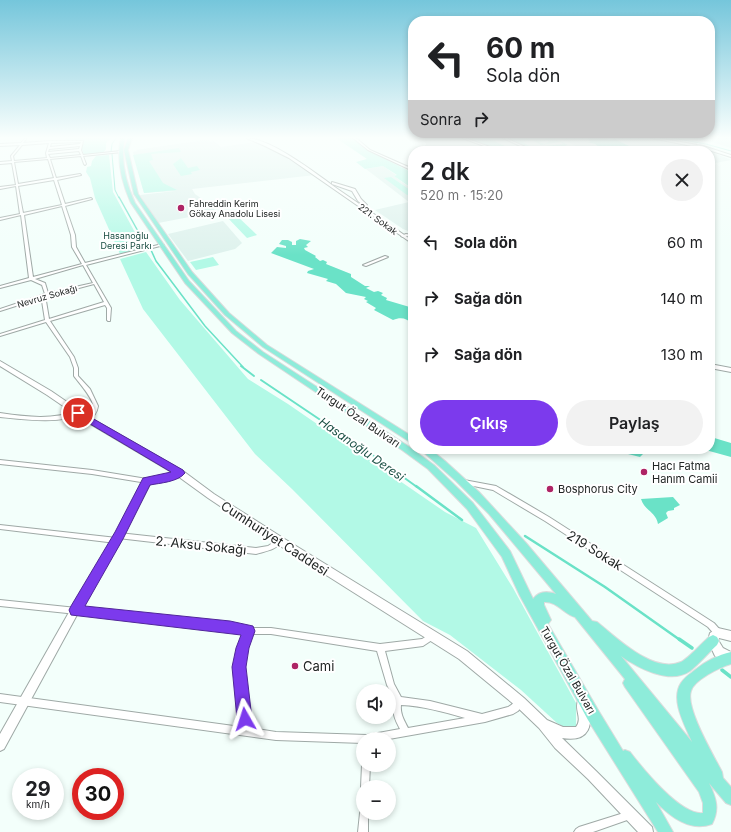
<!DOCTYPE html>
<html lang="tr">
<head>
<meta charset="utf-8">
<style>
	body { margin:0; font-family:Inter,sans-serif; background:#f2f2f2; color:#202124; height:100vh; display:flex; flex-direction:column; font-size:15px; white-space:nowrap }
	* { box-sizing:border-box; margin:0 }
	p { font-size:13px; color:#757577 }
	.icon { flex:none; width:22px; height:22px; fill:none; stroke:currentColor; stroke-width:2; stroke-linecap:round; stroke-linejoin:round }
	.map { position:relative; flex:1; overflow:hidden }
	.panel { position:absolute; left:408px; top:146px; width:307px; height:308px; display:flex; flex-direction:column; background:#fff; border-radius:16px; box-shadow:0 2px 6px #0003 }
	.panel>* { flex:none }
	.top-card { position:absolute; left:408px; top:16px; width:307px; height:122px; border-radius:16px; box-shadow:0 2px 6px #0003; background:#fff; color:#202124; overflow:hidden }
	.fabs { position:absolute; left:356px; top:684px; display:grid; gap:8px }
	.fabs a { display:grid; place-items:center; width:40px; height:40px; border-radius:50%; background:#fff; box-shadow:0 2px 6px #0003; font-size:20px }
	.speed { position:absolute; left:12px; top:768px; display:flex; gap:8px; font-size:20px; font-weight:700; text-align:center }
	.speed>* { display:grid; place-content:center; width:52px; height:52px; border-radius:50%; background:#fff; box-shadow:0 2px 6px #0003; line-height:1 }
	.speed small { font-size:10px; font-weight:400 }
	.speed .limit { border:6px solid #d22; background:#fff; color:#111 }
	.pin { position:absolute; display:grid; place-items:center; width:34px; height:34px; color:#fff; margin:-17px; border:2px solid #fff; border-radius:50%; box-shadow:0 1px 4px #0007 }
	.me { position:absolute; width:44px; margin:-22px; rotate:354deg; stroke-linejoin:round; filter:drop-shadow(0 0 3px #0008) }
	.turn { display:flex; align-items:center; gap:14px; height:84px; padding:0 12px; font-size:18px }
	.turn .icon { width:52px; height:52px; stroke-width:2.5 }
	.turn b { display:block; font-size:28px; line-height:34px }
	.then { display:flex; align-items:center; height:38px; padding:0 12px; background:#0003; gap:8px; font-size:15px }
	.round { display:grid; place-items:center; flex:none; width:42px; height:42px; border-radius:21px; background:#f2f2f2 }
	.summary { display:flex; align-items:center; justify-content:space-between; height:68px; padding:0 12px }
	h1 { font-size:24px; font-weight:600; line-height:30px }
	.cta { display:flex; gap:8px; margin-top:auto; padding:8px 12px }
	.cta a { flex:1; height:46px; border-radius:24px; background:#7c3aed; color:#fff; font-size:16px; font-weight:600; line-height:46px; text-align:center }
	.cta a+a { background:#f2f2f2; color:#202124 }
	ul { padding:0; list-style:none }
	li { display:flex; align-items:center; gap:12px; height:56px; padding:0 12px }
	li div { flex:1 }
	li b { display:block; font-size:15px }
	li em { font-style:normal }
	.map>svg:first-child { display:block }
	.built { fill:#def2ed }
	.green { fill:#b2f9e6 }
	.water { fill:#6ae2c7 }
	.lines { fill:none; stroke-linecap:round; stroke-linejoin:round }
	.stream-far4 { stroke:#6ae2c7; stroke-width:1 }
	.stream-far3 { stroke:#6ae2c7; stroke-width:1.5 }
	.stream-far2 { stroke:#6ae2c7; stroke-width:2 }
	.stream-far1 { stroke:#6ae2c7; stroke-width:2.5 }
	.stream { stroke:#6ae2c7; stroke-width:3.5 }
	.street-casing { stroke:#9fa9a6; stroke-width:2 }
	.secondary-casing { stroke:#9fa9a6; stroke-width:2 }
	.primary-casing { stroke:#dbdcdc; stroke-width:2 }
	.street { fill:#fff; fill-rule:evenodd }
	.secondary { fill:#fff; fill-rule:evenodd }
	.primary { fill:#8eecda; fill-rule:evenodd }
	.route { fill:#7c3aed; stroke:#51269a }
	.poi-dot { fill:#ae2465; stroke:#fff; stroke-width:1.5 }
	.labels { text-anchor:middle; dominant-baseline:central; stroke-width:4; stroke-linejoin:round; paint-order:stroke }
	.far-poi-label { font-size:9px; fill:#212524; stroke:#fff; text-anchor:start }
	.far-street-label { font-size:9px; fill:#212524; stroke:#fff }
	.far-park-label { font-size:9px; fill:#194d42; stroke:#fff }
	.street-label { font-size:11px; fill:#212524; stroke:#fff }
	.poi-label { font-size:11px; fill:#212524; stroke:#fff; text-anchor:start }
	.water-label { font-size:12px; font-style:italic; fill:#1c5045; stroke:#fff }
	.near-street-label { font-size:13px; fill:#212524; stroke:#fff }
	.near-poi-label { font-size:13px; fill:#212524; stroke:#fff; text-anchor:start }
</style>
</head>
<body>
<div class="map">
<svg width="731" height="832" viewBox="0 0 731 832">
	<rect width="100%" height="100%" fill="#f3fffb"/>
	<g class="built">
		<polygon points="560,138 641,138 707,150 731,160 710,164 710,151 586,151"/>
		<polygon points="687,138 731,138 731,148 712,142"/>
		<polygon points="211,139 208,140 210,142 214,141 221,147 255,142 287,157 315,175 192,189 195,194 212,206 216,212 158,223 140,195 175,191 144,193 133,152 137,151 136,150"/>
		<polygon points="383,166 396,175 394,176 413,190 413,233 403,229 375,210 409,202 366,169"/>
		<polygon points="223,221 242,243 235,249 188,261 168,234"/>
	</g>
	<g class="green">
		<polygon points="65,138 111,138 106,143 106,149 103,153 84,155 81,146 83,140 65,141"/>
		<polygon points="336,138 352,138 365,149 413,173 413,189 394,176 397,175 383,166 365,169 356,162 367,159"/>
		<polygon points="466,138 488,138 515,151 504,151"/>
		<path d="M507,138l9,1 14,-1 -1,1c6,3 12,-1 17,2l-7,1 6,2 4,-3 -5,-2 11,-1 1,1 -2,1 6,1 8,4 -11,3 4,3h-6l-10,-5 18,-2 -3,-2 -19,3 -9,-5 -9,2 6,4h14l-5,3 3,2 -10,-2 1,-1h-4z"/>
		<polygon points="179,148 181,152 151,154 153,160 149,161 163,183 177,190 144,193 133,155"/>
		<polygon points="109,155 113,192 144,249 120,254 95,198 90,178 86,172 87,167 91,166 92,161 96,156"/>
		<polygon points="181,158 188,168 197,166 200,170 191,172 192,174 181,176 173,164"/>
		<polygon points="391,177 413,192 413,194 407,195 384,178"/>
		<polygon points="234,213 257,235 247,238 225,215"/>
		<polygon points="146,252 180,300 248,379 288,404 445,512 476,528 513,588 576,703 576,727 568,729 557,723 521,690 450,635 423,621 292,489 255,454 143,309 120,259"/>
		<polygon points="213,257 219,265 196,270 190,262"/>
	</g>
	<g class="water">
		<polygon points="587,138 603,138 609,140 615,139 633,148 634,150 605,151 595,144 587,142 591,142"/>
		<path d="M300,239l11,2 -5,4 2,2 -4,1 1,2 11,6 -1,1 5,4 3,-1 4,2 -1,2 25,10v3l14,9h5l-4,2 8,4 4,-1 5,2 -2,2 6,3 -1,2 27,8v16c-7,-6 -12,-7 -20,-4l-19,-10 2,-2 -10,-6 2,-1 -4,-2 2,-2 -20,-4 -10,-9 -10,-3 2,-2 -21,-6 1,-2 6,-2 -43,-16 6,-6 9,1v-2l-7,-2 3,-4h6l4,2v3h4v-4z"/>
		<polygon points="710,434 711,437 731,443 731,457 702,449 688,453 680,449 710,449"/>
		<polygon points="608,449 648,449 640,457"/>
		<path d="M673,497l7,8 -6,3v2l-6,1 -2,2 2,5 -10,6c-2,-12 -14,-14 -17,-25z"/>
	</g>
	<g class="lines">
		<g class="stream-far4">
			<polyline points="672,138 706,144 731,151"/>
			<polyline points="111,152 112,144 116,138"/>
			<polyline points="112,154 115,190 119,198"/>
		</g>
		<g class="stream-far3">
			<polyline points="119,197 139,233 149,247"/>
			<polyline points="151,250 156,261 205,326 243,367"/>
		</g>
		<g class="stream-far2">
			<polyline points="241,366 254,376"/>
			<polyline points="261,380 374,456 417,487"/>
		</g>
		<g class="stream-far1">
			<polyline points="416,486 462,520"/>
			<polyline points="525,536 605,587 680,640"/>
		</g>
		<g class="stream">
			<polyline points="679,639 692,648"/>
			<polyline points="722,670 731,677"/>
		</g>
		<defs>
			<g id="street">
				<path d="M25,138h2l-4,5 27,-2h33l-2,9 2,5 38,-4 1,1 -39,4 3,8 -1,1 -1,-1 -3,-8 -31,3 6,19 24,-4 1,1 -24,5 8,24 26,-6 1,1 -27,7 10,29 1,12 9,16 77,-19 2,1 -78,20 25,43 -1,13h-2l-1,-1v-12l-2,-3 -55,16 24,36 4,11v8l12,13 8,17c-1,7 -4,11 -11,15l-3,-2c3,-3 8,-6 9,-10 3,-8 -14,-26 -19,-33v-8l-4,-11 -24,-35 -46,14v-2l45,-14 -3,-19 2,-4 -44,14v-2l45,-15 -3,-9 -11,-5 -31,8v-2l29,-8 -8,-63 -21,5v-2l20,-4 -4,-28 -16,3v-2l16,-2 -4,-22 -12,1v-2l12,-1 -1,-5 9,-11 -20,1v-2l21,-1zM81,142l-1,2 -30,3 1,-4zM49,143l-3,10 1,5 -33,3 -1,-5 9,-11zM80,146l-1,3 -31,3 1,-3zM79,151l2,4 -31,3 -2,-4zM48,159l6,19 -36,6 -4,-22zM54,180l8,25 -39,8 -5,-27zM62,206l9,29 1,12 10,17 -49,13 -9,-62zM83,265l10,18 -45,10 -3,-10 -10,-4zM94,284l10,18 -55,17 -3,-18 3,-5z"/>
				<polygon points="353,138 356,138 370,150 413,169 413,171 368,150"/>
				<polygon points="462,138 465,138 501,151 498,151"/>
				<polygon points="503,138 506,138 534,151 531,151"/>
				<polygon points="406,234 413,235 413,237 406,236 403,237 401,236"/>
				<polygon points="385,256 388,257 366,266 363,265"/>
				<path d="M78,411l2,2c-16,12 -60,6 -80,4v-4c27,4 52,7 78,-2z"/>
				<polygon points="0,460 92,470 147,479 149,479 150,481 149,483 147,483 92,474 0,464"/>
				<polygon points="462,480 464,480 496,486 549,517 714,623 721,631 722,633 721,635 718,636 715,635 708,627 545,521 493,490 464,484 462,484 461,482"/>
				<path d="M0,525l117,13 -1,-2 1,-2 2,-1 137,15 12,-2 12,-8 2,1 1,2c-7,9 -17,10 -27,13l-138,-16 1,2 -1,2 -2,1 -116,-14z"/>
				<path d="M0,600l230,24 19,4h22l109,16 42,-5 10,-6 3,1 1,2 -1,2 -12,8 -38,5 9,33 7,13 29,4 52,13 26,-7c5,-2 7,-7 12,-9l3,1 1,3 -1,3 -5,6 -5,3 -28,8 -96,17h-26v4l-87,-3 -276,-38v-8l241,33 -6,-60 4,-19 6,-15 -15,-3 -230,-24zM251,634h20l106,17 10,34 8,16c-4,10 0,19 5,28l-33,6 -91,-3 -26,-4 -7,-61 4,-19zM401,705c22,1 43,7 64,13l-57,10c-4,-8 -8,-14 -7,-23z"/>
				<polygon points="363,762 363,765 370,765 369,787 363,787 363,791 362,790 361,787 362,765"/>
				<polygon points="363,809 363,813 368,813 368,832 358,832 360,813 361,810"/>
				<polygon points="630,811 633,812 634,815 633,818 630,819 593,832 574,832 576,829 579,827"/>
			</g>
			<g id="secondary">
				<path d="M246,138c25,0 72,37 93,52 25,17 49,34 74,51v3l-124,-86 -24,-12z"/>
				<polygon points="651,138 658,138 703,146 731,155 731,157 702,148"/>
				<polygon points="332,182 355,189 361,199 367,205 364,206 358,201 352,191 332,184"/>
				<path d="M0,361l51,30 38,26 94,54 31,23 69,44 184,113 57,47 23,22 16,7h13c7,-9 -2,-17 2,-26l4,-2 4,2c9,23 4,42 -24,37l34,33 56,56 1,5h-15l-50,-53 -33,-31 -16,-20 -23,-22 -57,-47 -182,-115 -69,-46 -29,-21 -11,4 -18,3 -28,55 -44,74 -74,136 -4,2v-17l72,-127 44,-74 28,-54 23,-4 6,-2 -88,-52 -38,-26 -47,-29z"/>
				<polygon points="710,364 731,368 731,372 710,368"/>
				<polygon points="718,628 731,631 731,641 719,638 718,640 723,648 731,652 731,662 715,656 708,641 710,633"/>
			</g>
			<g id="primary">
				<path d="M121,138h4c-5,22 1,45 10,65l54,78 47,50 27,21 145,94 26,19 39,38 37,48 23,48c6,-8 15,-8 23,-5l-67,-80 -33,-33 -36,-32h10l15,12 34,31 47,51 66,78 5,1c20,16 56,52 84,40 7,-3 21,-19 28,-25l4,-2 4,2 2,4 -2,4c-9,8 -17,18 -27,26 -20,14 -52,-3 -69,-15l71,86c-7,-17 -22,-42 -11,-59 4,-6 9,-9 14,-13 11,-9 23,-15 36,-18v12c-11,3 -37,16 -40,27 -6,17 23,65 31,81l1,6 8,9v18l-5,-2 -17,-20c7,15 11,26 3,41 -22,8 -41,-7 -56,-22l17,30h-15l-70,-112 -68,-124 -18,-39 -35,-48 -39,-40 -26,-19 -143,-96 -27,-21 -47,-50 -54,-80c-9,-20 -15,-43 -10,-65zM544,602c13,-1 20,12 31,15l50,62 -2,4 2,4 74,105 4,11v10c-22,3 -60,-44 -73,-61l-5,-2 -2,1 -25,-41 -50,-86 3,-4 -7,-15z"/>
				<polygon points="128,138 132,138 128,150 138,194 192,272 229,313 267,345 413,437 413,444 263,347 225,315 188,274 134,194 124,150"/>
			</g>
		</defs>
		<use href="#street" class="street-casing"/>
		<use href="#secondary" class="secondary-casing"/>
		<use href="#primary" class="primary-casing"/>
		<use href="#street" class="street"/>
		<use href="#secondary" class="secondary"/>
		<use href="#primary" class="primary"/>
	</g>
	<linearGradient id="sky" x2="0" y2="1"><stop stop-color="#75c6db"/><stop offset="0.54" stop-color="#fafffd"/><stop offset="1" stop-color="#fafffd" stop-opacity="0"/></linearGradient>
	<rect width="731" height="255" fill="url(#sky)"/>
	<path class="route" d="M78,410l105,60 2,3c-7,9 -25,10 -35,12l-27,54 -38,67 145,15 23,5 2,5 -6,17 -3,19 6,52 -2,5 -5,2 -6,-2 -2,-5 -5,-52 4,-19 5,-13 -170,-20 -2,-5 2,-4 44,-74 28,-54 28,-6 -96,-57 -2,-2 2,-2z"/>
	<g class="poi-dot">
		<circle cx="181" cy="208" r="4"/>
		<circle cx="644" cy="472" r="4"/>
		<circle cx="550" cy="489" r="4"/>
		<circle cx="295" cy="666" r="4"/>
	</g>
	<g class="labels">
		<g class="far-poi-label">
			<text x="189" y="203">Fahreddin Kerim<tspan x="189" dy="10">Gökay Anadolu Lisesi</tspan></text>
		</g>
		<g class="far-street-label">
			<text transform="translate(378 219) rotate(36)">221. Sokak</text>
			<text transform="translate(47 296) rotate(-16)">Nevruz Sokağı</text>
		</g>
		<g class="far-park-label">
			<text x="126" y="235">Hasanoğlu<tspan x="126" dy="10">Deresi Parkı</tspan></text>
		</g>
		<g class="street-label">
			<text transform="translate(358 417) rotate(34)">Turgut Özal Bulvarı</text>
			<text transform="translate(568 670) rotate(60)">Turgut Özal Bulvarı</text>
		</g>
		<g class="poi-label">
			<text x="652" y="466">Hacı Fatma<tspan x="652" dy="13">Hanım Camii</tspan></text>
			<text x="558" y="489">Bosphorus City</text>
		</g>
		<g class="water-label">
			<text transform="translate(362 449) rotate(35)">Hasanoğlu Deresi</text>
		</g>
		<g class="near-street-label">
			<text transform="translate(275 538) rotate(33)">Cumhuriyet Caddesi</text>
			<text transform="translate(201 545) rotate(6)">2. Aksu Sokağı</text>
			<text transform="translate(595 550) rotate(32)">219 Sokak</text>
		</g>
		<g class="near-poi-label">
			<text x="303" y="666">Cami</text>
		</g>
	</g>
</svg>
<div class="fabs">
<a><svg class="icon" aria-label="sound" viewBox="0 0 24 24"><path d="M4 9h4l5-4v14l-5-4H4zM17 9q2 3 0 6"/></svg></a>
<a>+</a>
<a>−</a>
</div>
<div class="speed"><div>29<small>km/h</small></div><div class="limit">30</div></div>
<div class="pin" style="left:78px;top:413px;background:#d93025"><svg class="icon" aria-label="arrive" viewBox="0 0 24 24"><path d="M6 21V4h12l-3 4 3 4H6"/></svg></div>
<svg class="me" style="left:245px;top:719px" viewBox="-20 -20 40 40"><path d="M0-17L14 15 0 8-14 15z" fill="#7c3aed" stroke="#fff" stroke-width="4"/></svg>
<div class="top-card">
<div class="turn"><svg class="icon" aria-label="left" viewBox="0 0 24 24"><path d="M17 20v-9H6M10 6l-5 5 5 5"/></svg><div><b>60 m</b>Sola dön</div></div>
<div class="then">Sonra<svg class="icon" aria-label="right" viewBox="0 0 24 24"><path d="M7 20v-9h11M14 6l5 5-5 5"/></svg></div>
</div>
<section class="panel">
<div class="summary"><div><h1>2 dk</h1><p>520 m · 15:20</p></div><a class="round"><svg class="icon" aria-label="close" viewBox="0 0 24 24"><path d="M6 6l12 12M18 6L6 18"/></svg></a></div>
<ul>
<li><svg class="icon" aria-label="left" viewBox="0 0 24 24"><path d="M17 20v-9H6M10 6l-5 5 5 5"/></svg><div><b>Sola dön</b></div><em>60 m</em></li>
<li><svg class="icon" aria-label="right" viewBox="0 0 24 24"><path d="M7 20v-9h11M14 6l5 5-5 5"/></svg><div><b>Sağa dön</b></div><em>140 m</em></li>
<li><svg class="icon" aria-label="right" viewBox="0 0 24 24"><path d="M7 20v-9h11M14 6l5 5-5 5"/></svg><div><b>Sağa dön</b></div><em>130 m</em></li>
</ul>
<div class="cta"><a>Çıkış</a><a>Paylaş</a></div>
</section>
</div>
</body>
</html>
